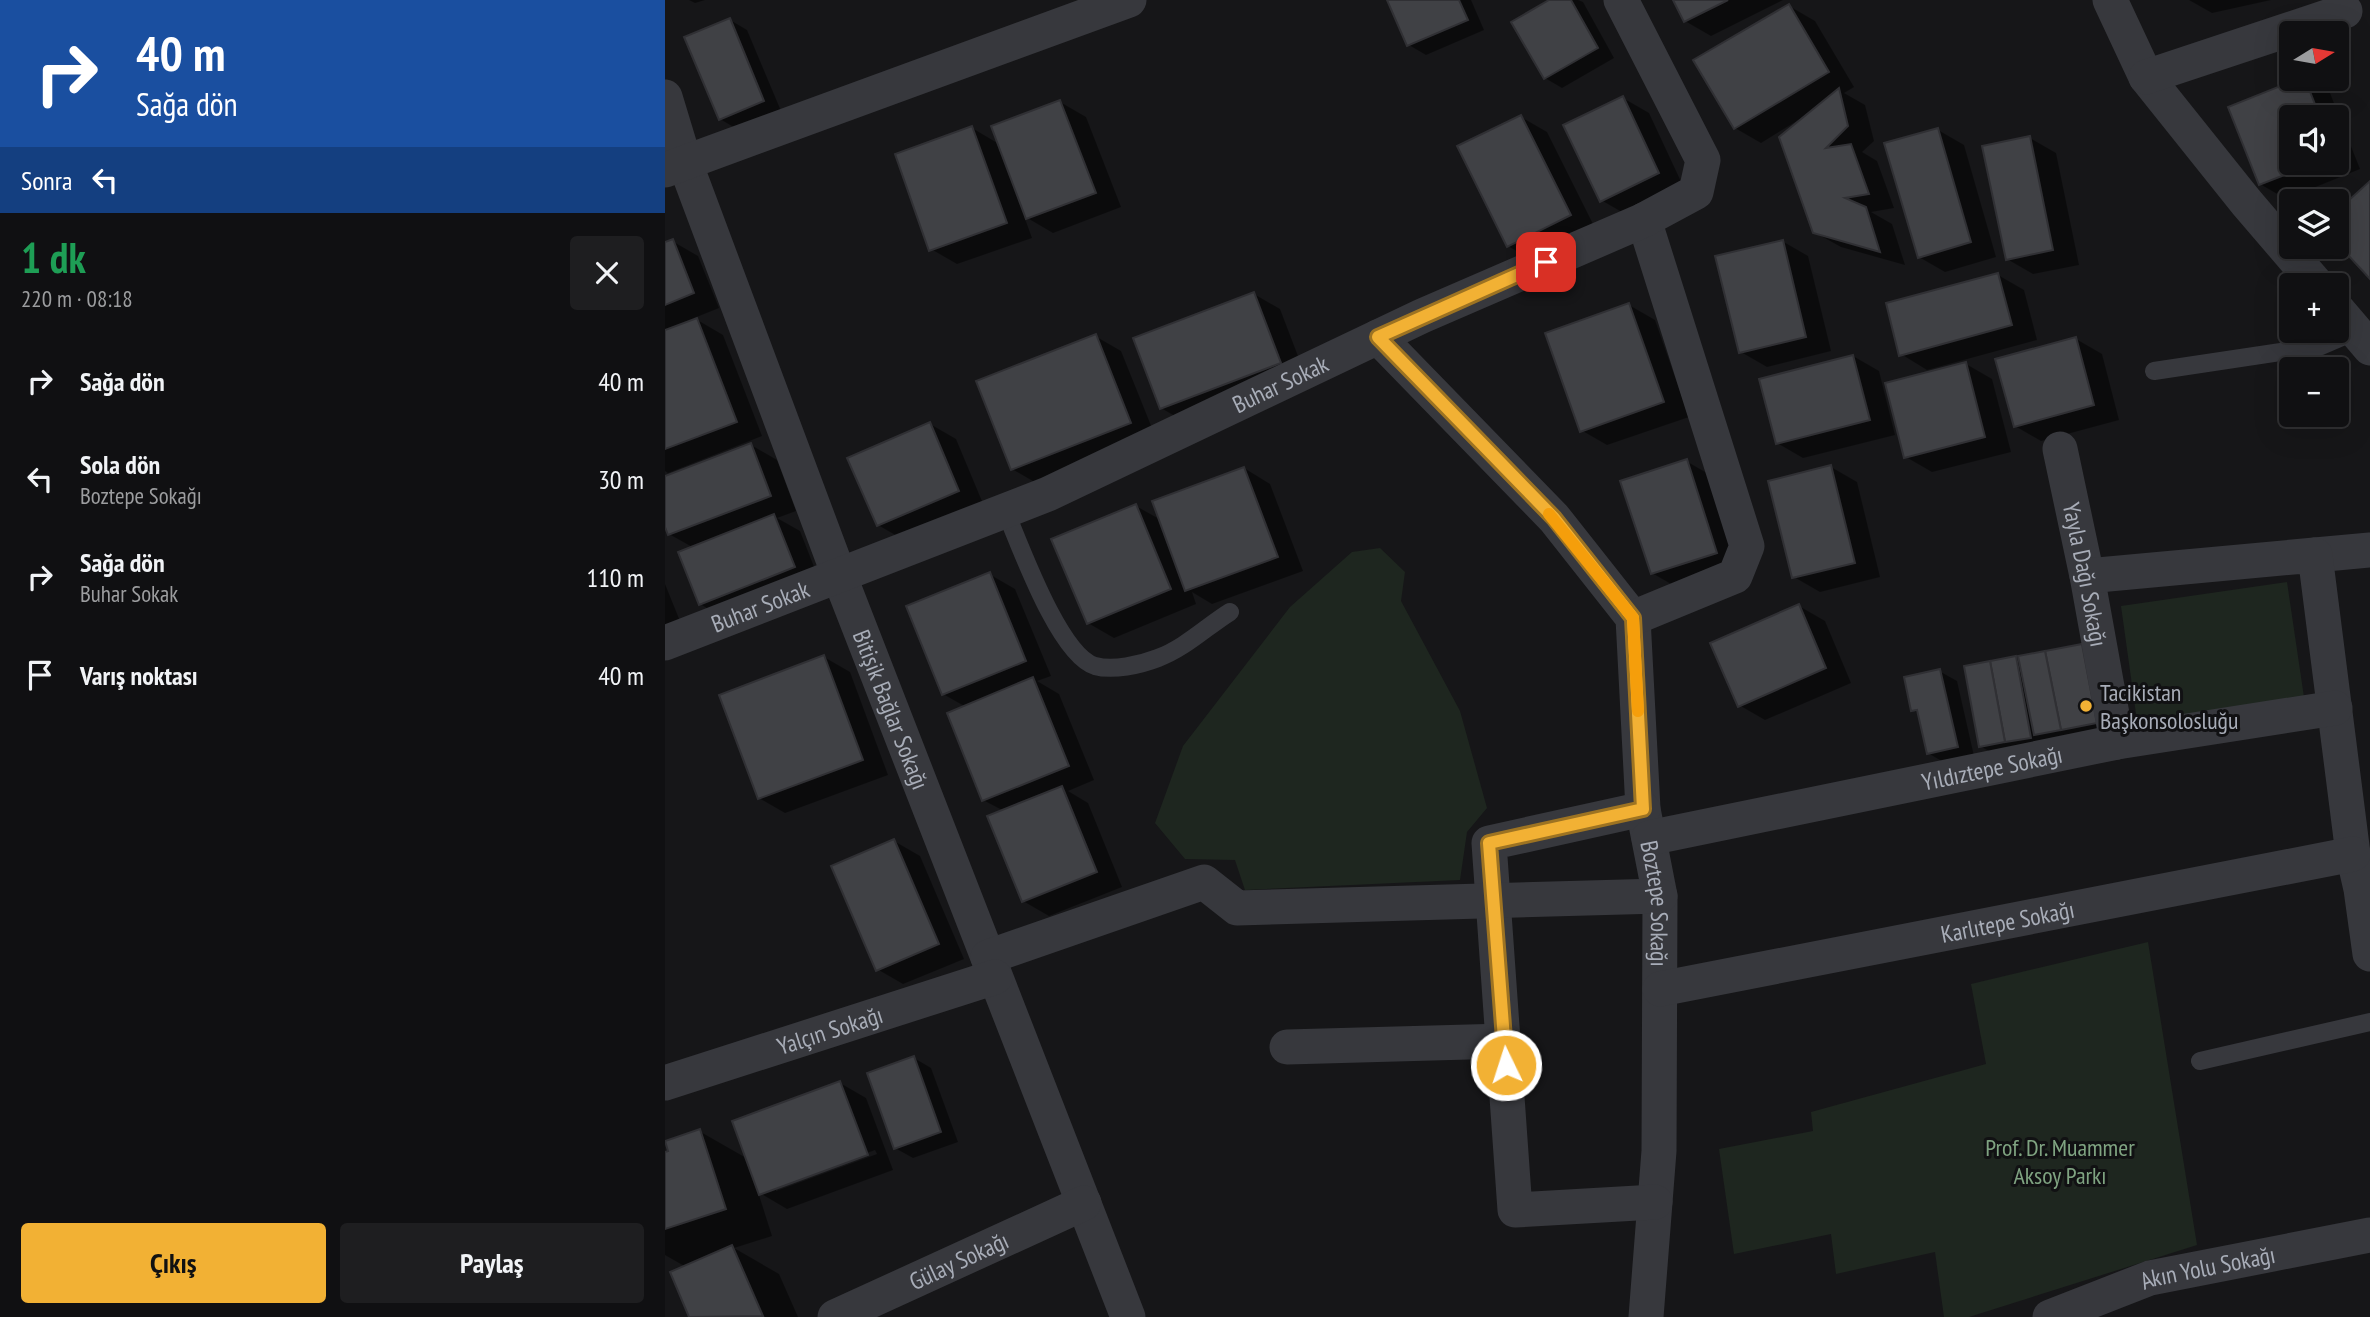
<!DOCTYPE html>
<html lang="tr">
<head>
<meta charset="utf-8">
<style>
	body { margin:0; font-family:"PT Sans Narrow",sans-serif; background:#1e1e20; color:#f1f3f6; height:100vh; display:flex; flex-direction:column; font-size:26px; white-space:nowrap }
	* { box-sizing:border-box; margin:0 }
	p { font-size:23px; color:#9c9d9f }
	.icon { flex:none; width:38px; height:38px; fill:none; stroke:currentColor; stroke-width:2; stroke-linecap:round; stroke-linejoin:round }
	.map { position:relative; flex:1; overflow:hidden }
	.drawer { display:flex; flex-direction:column; background:#101012; width:665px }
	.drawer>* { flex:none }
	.guide { background:#1a4fa0; color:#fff; overflow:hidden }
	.needle { width:46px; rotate:79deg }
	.fabs { position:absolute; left:1614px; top:21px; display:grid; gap:14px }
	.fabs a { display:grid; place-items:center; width:70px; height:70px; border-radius:7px; background:#101012; box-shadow:0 7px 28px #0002,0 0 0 2px #303032; font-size:35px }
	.pin { position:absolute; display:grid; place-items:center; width:60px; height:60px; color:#fff; margin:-30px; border-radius:14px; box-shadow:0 4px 10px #0006 }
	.me { position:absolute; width:77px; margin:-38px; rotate:356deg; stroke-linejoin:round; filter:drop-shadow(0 0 5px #0008) }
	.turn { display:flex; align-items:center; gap:24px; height:147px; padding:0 21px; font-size:32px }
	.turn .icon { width:91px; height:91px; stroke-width:2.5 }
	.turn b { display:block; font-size:49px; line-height:60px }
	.then { display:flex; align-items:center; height:66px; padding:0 21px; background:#0003; gap:14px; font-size:26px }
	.round { display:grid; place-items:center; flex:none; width:74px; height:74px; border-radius:7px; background:#1e1e20 }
	.head { display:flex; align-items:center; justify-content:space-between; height:119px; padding:0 21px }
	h1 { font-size:42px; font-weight:700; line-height:52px; color:#1e9e55 }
	.primary-button { display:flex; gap:14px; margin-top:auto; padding:14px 21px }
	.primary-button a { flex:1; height:80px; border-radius:7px; background:#f2b134; color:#111; font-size:28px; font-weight:700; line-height:80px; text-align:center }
	.primary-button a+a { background:#1e1e20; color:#f1f3f6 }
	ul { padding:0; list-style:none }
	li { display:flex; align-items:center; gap:21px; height:98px; padding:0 21px }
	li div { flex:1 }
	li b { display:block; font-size:26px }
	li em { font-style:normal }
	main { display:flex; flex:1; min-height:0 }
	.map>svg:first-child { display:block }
	.green { fill:#1e261f }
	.shadow { fill:#0007; fill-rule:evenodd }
	.building { fill:#404145; stroke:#303034; stroke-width:2 }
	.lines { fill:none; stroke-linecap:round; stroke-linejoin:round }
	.service { stroke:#37383d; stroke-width:18 }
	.minor { stroke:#37383d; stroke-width:35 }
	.route-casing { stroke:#9d7322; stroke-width:18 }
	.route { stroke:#f2b134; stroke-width:12 }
	.slow { stroke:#f59e0b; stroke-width:12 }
	.poi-dot { fill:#f2b134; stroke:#111113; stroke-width:2.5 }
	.labels { text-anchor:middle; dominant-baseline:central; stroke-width:6; stroke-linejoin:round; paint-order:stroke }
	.street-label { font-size:24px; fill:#a8adb8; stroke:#111113 }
	.poi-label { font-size:24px; fill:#a8adb8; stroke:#111113; text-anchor:start }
	.park-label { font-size:24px; fill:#7fa381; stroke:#111113 }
</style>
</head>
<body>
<main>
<section class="drawer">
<div class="guide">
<div class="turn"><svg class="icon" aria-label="right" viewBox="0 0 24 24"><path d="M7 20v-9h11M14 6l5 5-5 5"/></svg><div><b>40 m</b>Sağa dön</div></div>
<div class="then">Sonra<svg class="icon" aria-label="left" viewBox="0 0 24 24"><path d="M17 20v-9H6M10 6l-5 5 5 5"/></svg></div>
</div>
<div class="head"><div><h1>1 dk</h1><p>220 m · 08:18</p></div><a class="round"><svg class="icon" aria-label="close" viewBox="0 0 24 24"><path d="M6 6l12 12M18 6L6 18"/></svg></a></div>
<ul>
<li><svg class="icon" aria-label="right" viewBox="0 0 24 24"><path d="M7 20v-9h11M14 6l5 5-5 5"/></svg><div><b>Sağa dön</b></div><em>40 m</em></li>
<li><svg class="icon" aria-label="left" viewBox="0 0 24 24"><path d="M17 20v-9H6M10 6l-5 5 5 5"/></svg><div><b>Sola dön</b><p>Boztepe Sokağı</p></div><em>30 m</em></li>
<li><svg class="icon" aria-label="right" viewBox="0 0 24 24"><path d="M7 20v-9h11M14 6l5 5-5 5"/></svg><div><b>Sağa dön</b><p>Buhar Sokak</p></div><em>110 m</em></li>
<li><svg class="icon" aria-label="arrive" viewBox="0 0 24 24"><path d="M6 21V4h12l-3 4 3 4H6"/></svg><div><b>Varış noktası</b></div><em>40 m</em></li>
</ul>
<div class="primary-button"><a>Çıkış</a><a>Paylaş</a></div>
</section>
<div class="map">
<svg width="1705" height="1317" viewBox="0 0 1705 1317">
	<rect width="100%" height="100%" fill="#161618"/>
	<g class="green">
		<polygon points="715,548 740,572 736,601 795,711 822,808 802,832 795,880 580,890 570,860 520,859 490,823 518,746 625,607 687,552"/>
		<polygon points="1622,582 1640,704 1473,728 1456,606"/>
		<polygon points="1483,942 1532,1245 1304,1317 1279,1317 1270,1252 1171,1274 1166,1234 1069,1254 1054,1149 1148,1131 1146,1112 1321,1064 1306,984"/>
	</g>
	<g class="shadow">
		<polygon points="24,0 40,0 30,3"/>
		<polygon points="724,0 806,0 819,30 761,55 744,45"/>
		<polygon points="887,0 913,0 918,2 949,58 897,88 880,78"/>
		<polygon points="1010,0 1118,0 1046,36 1020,21"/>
		<polygon points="1524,0 1606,0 1547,13"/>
		<polygon points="1124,6 1150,21 1189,87 1179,93 1200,105 1209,141 1197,152 1212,161 1229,208 1206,212 1227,224 1240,265 1176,247 1149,232 1135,119 1096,143 1070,128"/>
		<polygon points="65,20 82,30 116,111 72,129 55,119"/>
		<path d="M1639,79l26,14 30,76 -74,30 -26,-15 -30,-76zM1626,117h45v46h-45z"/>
		<polygon points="958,98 984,113 1019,188 962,215 936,200"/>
		<polygon points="395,102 421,117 456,207 388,233 359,216 367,238 292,264 266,249 307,128 334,144"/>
		<polygon points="856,117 882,132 931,230 869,261 843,246"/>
		<polygon points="1273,130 1299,145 1331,257 1280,272 1254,257"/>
		<polygon points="1365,138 1391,153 1414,265 1368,274 1342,259"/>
		<polygon points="7,241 33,256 54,308 29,318 58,335 97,436 3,473 0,471 0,244"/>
		<polygon points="1117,241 1143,256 1166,351 1102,367 1076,352"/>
		<polygon points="1333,275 1359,290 1372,340 1262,370 1236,354"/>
		<polygon points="589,294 615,309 641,377 522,423 496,408"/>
		<polygon points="964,305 990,320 1024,417 942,445 916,430"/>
		<polygon points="430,336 456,351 491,438 373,484 347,469"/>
		<polygon points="1411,339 1437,354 1454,420 1376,441 1350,426"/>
		<polygon points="1188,356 1214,371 1230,435 1138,458 1112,443"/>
		<polygon points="1301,364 1327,379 1346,452 1267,472 1241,457"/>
		<polygon points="265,424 291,439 319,506 239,540 213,525"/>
		<polygon points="86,445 112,460 131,511 112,518 135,531 155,582 61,619 35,604 29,548 4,534 0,522 0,478"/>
		<polygon points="1021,461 1047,476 1077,567 1013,588 987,573"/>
		<polygon points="1166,467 1192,482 1215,577 1155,592 1129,577"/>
		<polygon points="579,468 605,484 638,571 547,604 527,592 531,604 449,638 423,623 471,506 496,520"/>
		<polygon points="324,574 350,589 386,676 372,681 394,694 429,780 403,791 423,803 457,887 384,916 358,901 339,811 318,800 301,707 278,694"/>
		<polygon points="0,584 19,631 0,638"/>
		<polygon points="1134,606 1160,621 1186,683 1100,720 1074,705"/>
		<polygon points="159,657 185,672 223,775 120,813 94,798"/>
		<polygon points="1351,658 1356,661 1449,732 1333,756 1315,746"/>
		<polygon points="1274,671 1292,681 1309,756 1280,763 1263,753 1254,714 1248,710"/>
		<polygon points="229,841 255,856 299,959 238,984 212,969"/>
		<polygon points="249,1058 266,1068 293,1142 248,1158 230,1148"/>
		<path d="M175,1083l26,15 27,72 -106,39 -29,-17 14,44 -38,12 45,26 19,43h-107l-19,-44 14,-6 -21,-12v-101l34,-23 49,28zM210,1150l2,4 -101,37v-4z"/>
	</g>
	<g class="building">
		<polygon points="722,0 794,0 803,20 742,46"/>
		<polygon points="884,0 906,0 933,48 879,79 846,22"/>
		<polygon points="1008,0 1063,0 1019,22"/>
		<polygon points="1124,4 1164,72 1069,129 1028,60"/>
		<polygon points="65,18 99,101 54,120 19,37"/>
		<polygon points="1633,79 1640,79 1655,117 1626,117 1626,163 1650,163 1594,185 1563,107"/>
		<polygon points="1174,88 1183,126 1161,148 1186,144 1204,194 1180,198 1201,207 1215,252 1148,233 1114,137"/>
		<polygon points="958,96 994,173 935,202 898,125"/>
		<polygon points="395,100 431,193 361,219 326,126"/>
		<polygon points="856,115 906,215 842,247 792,146"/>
		<polygon points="307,126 342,223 264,251 230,154"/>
		<polygon points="1273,128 1306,242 1253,258 1219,143"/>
		<polygon points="1365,136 1388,250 1341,260 1317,146"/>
		<polygon points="1705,181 1705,279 1671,242 1671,212"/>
		<polygon points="8,239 29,293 0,305 0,242"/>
		<polygon points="1118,240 1141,337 1074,353 1050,256"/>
		<polygon points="1333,273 1347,325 1234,356 1221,303"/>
		<polygon points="589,292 616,363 495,409 468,338"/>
		<polygon points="964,303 999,402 915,432 880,333"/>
		<polygon points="32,318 72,422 0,449 0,330"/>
		<polygon points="431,334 466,423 346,470 311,381"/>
		<polygon points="1411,337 1429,405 1349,427 1330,359"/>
		<polygon points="1188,355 1205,420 1111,444 1094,379"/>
		<polygon points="1301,362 1320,437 1239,458 1220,383"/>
		<polygon points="265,422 294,491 212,526 182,458"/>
		<polygon points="86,443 106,496 3,535 0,527 0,476"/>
		<polygon points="1022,459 1052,553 986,574 955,481"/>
		<polygon points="1166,465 1190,563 1127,578 1103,481"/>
		<polygon points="579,467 613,557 520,591 487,501"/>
		<polygon points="471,504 506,589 422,624 386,539"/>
		<polygon points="109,514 130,567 34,605 13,552"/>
		<polygon points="325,572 361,661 277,695 241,606"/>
		<polygon points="1134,604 1161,668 1073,707 1045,643"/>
		<polygon points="1417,644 1432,723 1396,730 1380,651"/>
		<polygon points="1380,651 1396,730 1369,735 1353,656"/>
		<polygon points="159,655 198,760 93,799 54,695"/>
		<polygon points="1351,656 1366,738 1340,742 1325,661"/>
		<polygon points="1325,661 1340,742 1314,747 1299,666"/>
		<polygon points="1275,669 1293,747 1262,754 1252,710 1246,711 1239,677"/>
		<polygon points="368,677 404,766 317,801 282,713"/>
		<polygon points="397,786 432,872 357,902 322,816"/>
		<polygon points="229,839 274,944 211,971 166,866"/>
		<polygon points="249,1056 276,1132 229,1149 202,1073"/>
		<polygon points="175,1081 203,1155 94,1195 67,1121"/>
		<polygon points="35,1129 61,1209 0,1229 0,1152 3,1151 0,1141"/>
		<polygon points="67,1245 98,1316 24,1317 5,1272"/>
	</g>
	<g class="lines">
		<g class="service">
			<polyline points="1489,371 1656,346 1691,331"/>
			<path d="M340,510c15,35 54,145 90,156 18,5 45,-1 63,-8 27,-10 48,-31 72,-46"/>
			<polyline points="1535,1061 1705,1022"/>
		</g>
		<g class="minor">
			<polyline points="1445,0 1481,77 1581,202 1652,285"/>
			<polyline points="1481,77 1680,11"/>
			<path id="s1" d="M0,97l20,66 154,412 289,742"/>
			<polyline points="0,170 464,0"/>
			<polyline points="1671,308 1705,348"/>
			<path id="s2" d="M713,337l176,181 79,100 10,191 17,87 -1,255 -13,166"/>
			<path id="s3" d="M1395,449l27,127 30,166"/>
			<polyline points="1650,555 1705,550"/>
			<polyline points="1422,576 1650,555 1688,854 1696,889 1705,954"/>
			<polyline points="968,618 1070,576 1082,546 979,220"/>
			<path id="s4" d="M0,643l383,-149 374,-178 222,-96 52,-28 7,-32 -82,-160"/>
			<polyline points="978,809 824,843 850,1210 990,1202"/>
			<path id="s5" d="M984,838l468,-96 218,-34"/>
			<polyline points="323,957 539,882 572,908 995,896"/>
			<path id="s6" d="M995,989l693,-135"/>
			<polyline points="622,1047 840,1041"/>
			<path id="s7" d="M0,1083l330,-106"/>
			<path id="s8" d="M170,1317l249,-114"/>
			<path id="s9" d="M1385,1317l100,-39 220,-43"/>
		</g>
	</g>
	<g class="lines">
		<defs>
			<polyline id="route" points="841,1065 824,843 978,809 968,618 889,518 713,337 881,262"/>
		</defs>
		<use href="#route" class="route-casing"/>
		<use href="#route" class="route"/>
		<polyline class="slow" points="884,514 968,618 973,711"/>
	</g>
	<circle class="poi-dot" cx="1421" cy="706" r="7"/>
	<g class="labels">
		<g class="street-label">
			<text stroke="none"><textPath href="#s4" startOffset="668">Buhar Sokak</textPath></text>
			<text stroke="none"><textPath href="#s3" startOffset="128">Yayla Dağı Sokağı</textPath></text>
			<text stroke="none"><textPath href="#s4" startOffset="102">Buhar Sokak</textPath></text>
			<text stroke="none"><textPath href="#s1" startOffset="653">Bitişik Bağlar Sokağı</textPath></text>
			<text stroke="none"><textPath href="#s5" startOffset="350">Yıldıztepe Sokağı</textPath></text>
			<text stroke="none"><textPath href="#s2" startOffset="667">Boztepe Sokağı</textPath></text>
			<text stroke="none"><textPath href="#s6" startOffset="354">Karlıtepe Sokağı</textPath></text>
			<text stroke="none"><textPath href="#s7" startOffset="173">Yalçın Sokağı</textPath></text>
			<text stroke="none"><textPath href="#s8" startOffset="136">Gülay Sokağı</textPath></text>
			<text stroke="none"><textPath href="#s9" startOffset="166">Akın Yolu Sokağı</textPath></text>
		</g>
		<g class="poi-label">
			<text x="1435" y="692">Tacikistan<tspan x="1435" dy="28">Başkonsolosluğu</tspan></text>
		</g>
		<g class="park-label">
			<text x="1395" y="1147">Prof. Dr. Muammer<tspan x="1395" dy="28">Aksoy Parkı</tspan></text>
		</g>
	</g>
</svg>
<div class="fabs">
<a><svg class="needle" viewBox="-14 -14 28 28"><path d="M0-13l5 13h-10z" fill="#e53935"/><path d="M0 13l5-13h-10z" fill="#9c9d9f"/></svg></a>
<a><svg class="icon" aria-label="sound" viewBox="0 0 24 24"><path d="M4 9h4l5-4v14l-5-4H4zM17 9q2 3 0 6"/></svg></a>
<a><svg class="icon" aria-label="layers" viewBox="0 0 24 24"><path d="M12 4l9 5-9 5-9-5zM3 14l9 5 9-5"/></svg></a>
<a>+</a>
<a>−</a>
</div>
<div class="pin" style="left:881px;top:262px;background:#d93025"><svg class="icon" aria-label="arrive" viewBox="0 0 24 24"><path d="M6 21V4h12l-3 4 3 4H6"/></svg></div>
<svg class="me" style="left:841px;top:1065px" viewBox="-20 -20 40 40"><circle r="17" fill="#f2b134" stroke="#fff" stroke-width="3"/><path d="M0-11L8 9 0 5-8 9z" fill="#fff"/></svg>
</div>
</main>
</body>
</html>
